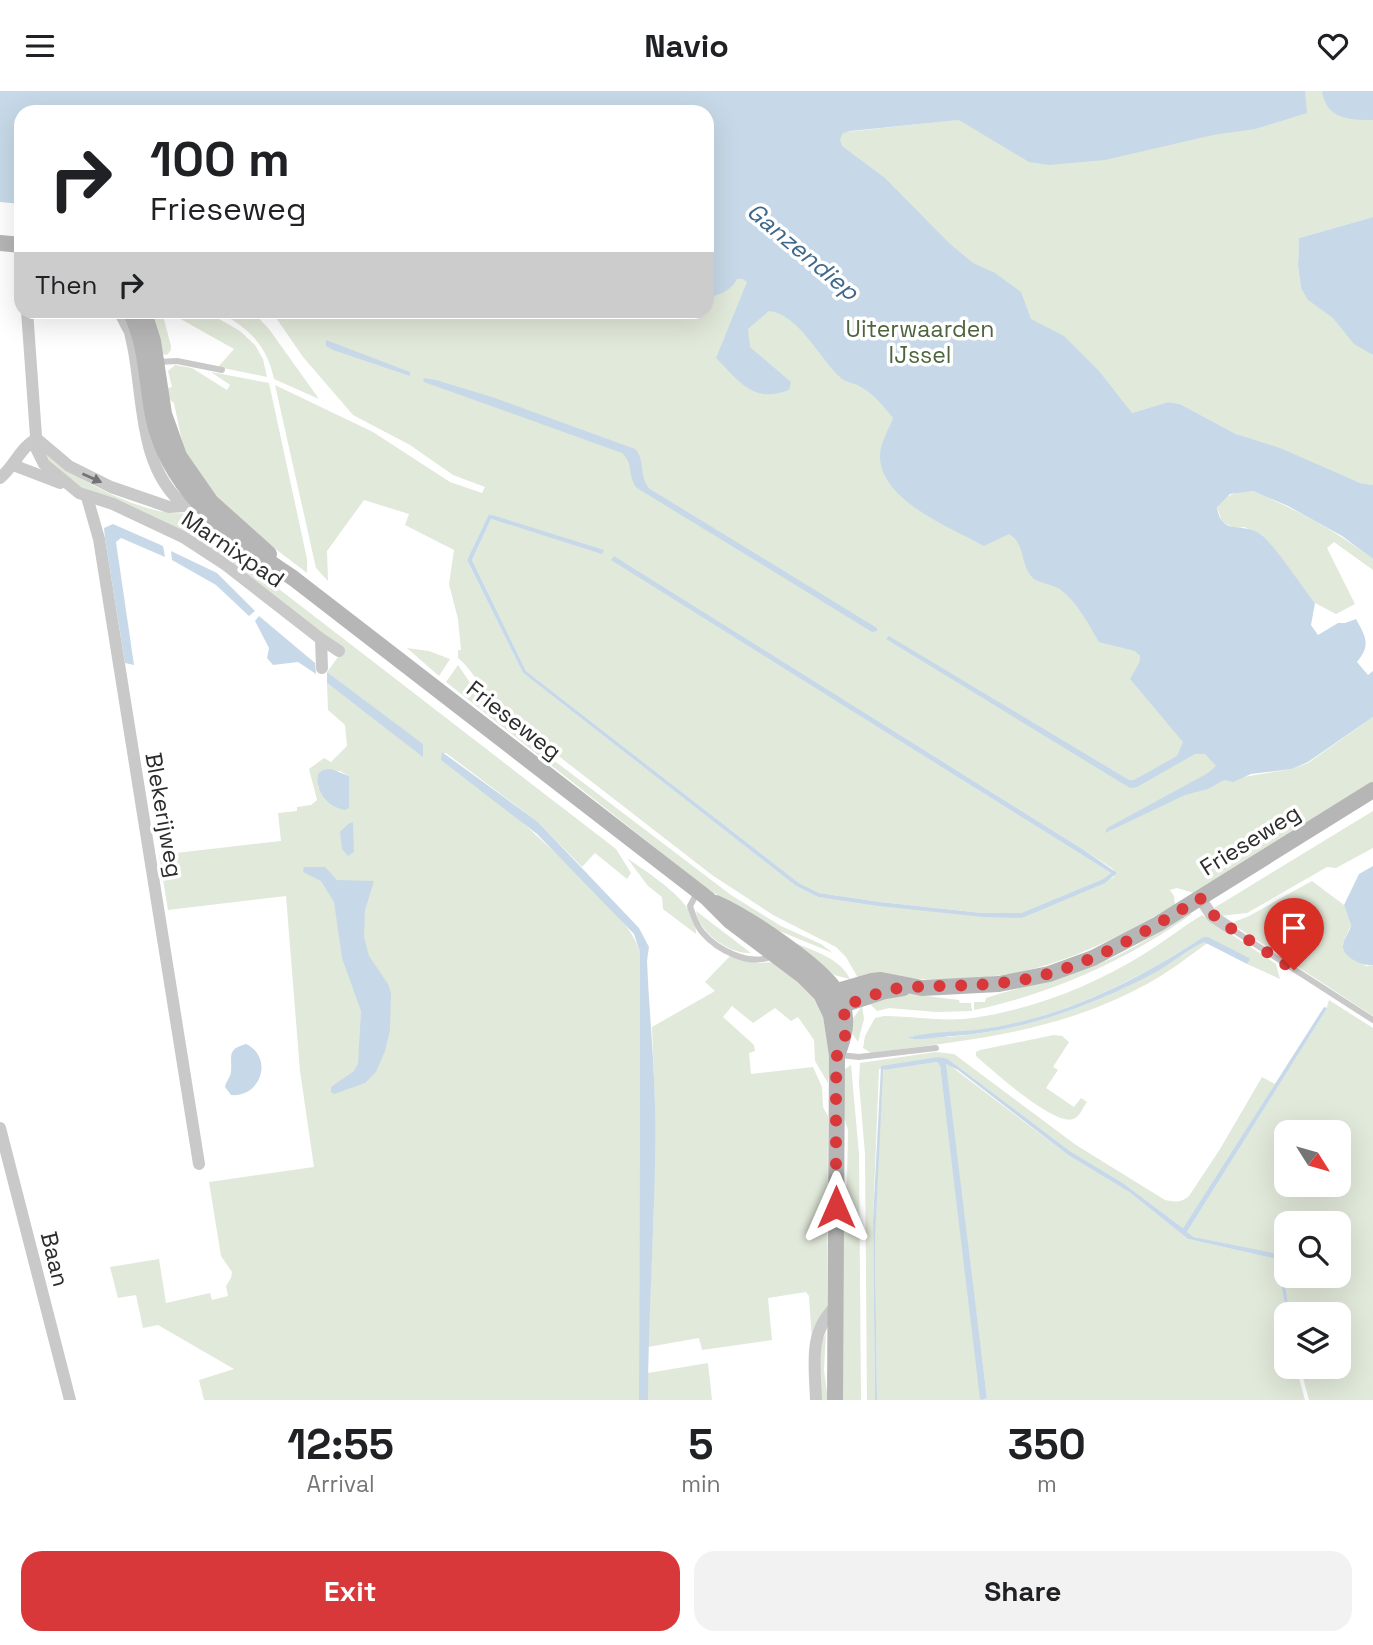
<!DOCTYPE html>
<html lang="en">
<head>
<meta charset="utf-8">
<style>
	body { margin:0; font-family:"Space Grotesk",sans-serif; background:#f2f2f2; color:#202124; height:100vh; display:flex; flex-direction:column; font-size:26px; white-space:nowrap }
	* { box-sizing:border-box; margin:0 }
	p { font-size:23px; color:#757577 }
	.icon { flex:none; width:38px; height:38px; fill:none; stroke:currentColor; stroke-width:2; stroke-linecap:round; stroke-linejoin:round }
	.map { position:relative; height:1309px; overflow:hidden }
	.details { display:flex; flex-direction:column; background:#fff; flex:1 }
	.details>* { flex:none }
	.hud { position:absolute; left:14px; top:14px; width:700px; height:214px; border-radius:21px; box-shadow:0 7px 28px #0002; background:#fff; color:#202124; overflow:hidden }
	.needle { width:46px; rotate:127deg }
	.fabs { position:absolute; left:1274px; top:1029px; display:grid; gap:14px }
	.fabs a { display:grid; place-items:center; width:77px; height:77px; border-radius:14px; background:#fff; box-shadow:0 7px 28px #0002; font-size:35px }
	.pin { position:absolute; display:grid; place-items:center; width:60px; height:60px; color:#fff; margin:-72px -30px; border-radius:50% 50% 50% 0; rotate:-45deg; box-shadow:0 0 7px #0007 }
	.pin .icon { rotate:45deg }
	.me { position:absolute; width:77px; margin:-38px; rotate:0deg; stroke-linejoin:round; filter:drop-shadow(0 0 5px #0008) }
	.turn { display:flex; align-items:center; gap:24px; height:147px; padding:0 21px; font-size:32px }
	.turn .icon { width:91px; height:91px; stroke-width:2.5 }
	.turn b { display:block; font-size:49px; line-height:60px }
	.then { display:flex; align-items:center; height:66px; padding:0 21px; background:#0003; gap:14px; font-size:26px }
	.eta { display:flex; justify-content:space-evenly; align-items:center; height:119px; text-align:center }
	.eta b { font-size:42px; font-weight:800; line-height:49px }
	.action { display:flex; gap:14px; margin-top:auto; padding:14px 21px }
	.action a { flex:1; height:80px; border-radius:21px; background:#d9383b; color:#fff; font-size:28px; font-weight:800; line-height:80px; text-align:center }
	.action a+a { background:#f2f2f2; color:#202124 }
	header { display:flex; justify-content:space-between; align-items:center; height:91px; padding:0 21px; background:#fff; font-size:32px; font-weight:800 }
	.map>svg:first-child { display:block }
	.green { fill:#e1e9da; fill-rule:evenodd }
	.water { fill:#c7d9e8 }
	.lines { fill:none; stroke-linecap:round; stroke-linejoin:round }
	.lane { stroke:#c9c9c9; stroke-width:6 }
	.street { stroke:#c9c9c9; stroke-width:12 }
	.secondary { stroke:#b6b6b6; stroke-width:16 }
	.oneway { fill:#737373 }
	.route { stroke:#d9383b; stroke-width:12; stroke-dasharray:0 21.6 }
	.labels { text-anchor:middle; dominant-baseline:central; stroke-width:7; stroke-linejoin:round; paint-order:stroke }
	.park-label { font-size:23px; fill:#4d643d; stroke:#fff }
	.street-label { font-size:23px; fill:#2c2c2c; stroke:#fff }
	.water-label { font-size:24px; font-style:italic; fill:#406888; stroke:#fff }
</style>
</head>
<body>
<header><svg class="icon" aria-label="menu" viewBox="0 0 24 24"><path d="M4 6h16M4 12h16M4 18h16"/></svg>Navio<svg class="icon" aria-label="heart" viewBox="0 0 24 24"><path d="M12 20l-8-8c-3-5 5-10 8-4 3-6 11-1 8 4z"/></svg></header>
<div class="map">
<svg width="1373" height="1309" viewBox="0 0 1373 1309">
	<rect width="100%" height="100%" fill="#fff"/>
	<g class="green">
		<path d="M1220,0h153v126l-74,21 -1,28 3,22 72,67v130l-13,-2 -124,-49 -56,-30 -12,-2 -36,11 -73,175 76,62 5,6 -1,7 66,91 38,23 49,-8 16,-6 65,-46v65l-179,111 -17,-5 -7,2 4,6 1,9c-60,34 -118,65 -188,72 -43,5 -86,0 -129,1l-12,-21 -10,-10 -63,-32 -61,-40 -214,-166c-15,-16 -23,-37 -40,-51v-8h3l-3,-31 -9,-35 5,-34 -49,-25 4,-11 -45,-14 -37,51 1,30 -12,-13 -41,-183 98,47 77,50 32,11 3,-6 -32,-12 -43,-30 -57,-30 -50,-58 -31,-45 435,-1v-182l139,3zM489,423l113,39 -111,-34 -19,41 54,111 273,212 20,10 61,9 103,11h38l82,-34 8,-6 -500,-314 14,4 459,287 29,19 1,8 -92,41 -204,-21 -22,-11 -273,-213 -56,-113z"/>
		<polygon points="146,221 162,221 171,255 171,259 167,264 162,263"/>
		<polygon points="168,221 207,221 240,240 255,254 263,268 267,286 218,276 234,258"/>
		<path d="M253,221l16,17 50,70 -45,-20c-7,-34 -26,-52 -56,-67z"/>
		<polygon points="175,274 192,277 227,299 230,294 211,281 269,292 307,468 307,482 227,421 186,369 174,312 165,305 164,298 172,296 168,280"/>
		<path d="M43,360c33,28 73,49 115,60 10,2 22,2 33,3l18,21 407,314 15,24 -4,6 -32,-26 -13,14 -44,-45 -92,-69h-4c53,45 105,89 153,139 17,19 37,35 45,60l-1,448h-435l-5,-20 35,-11 -76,-44 -15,3 -7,-33 -18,3 -8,-31 49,-8 7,44 44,-10 2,7 16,-4 -2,-10 5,-8 1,-6 -11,-16 -12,-74 105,-15 -14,-96 -14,-175 -118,14 -9,-55 122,-14 -3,-28 19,-2v-4l14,-2 6,-5 -8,-31 15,-11 7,4 16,-16 -2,-21 -17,-15 -1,-27 96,73v-11l-96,-73 17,-23 -114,-86 -144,-72 -32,-23zM340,680l9,5 -31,12v-14z"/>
		<path d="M1253,400c43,18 83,40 120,68v11l-39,-28 -7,6 28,56 -19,10 -21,-11 -54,-69 -17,-7 -9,1 -13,-6 -5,-15c8,-13 21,-16 36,-16z"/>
		<polygon points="407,557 429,560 450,568 439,585"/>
		<polygon points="458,574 481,608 502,630 731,804 781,835 821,853 833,862 772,837 706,797 446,591"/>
		<polygon points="1373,720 1373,757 1336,777 1327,776 1247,822 1220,825 1214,817"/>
		<path d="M627,767c22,16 72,45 69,76l-33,-25 -1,-12 -14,-11z"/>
		<polygon points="1312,790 1344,814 1351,834 1342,854 1366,875 1373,874 1373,925 1235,835 1234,831 1249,825"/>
		<path d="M696,820l55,42c-22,2 -53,-22 -55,-42z"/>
		<path d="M1189,823h3c-67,47 -138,79 -218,96v-8h11l1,-4c37,-12 76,-20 113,-34 32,-13 61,-33 90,-50z"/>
		<path d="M1202,824l74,49 4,15 -33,-15 3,-4 -47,-23c-69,45 -140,80 -222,93 -25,4 -51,2 -75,8 12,3 29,-1 42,-1 92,-7 179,-43 254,-95h7c-20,14 -41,31 -62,42 -90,49 -178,56 -276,69l-8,-5 2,-12 10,-18 9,-2c26,0 53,5 80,3 62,-7 127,-32 180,-65 20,-12 38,-27 58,-39z"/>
		<path d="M796,852c19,9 44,15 54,36l-16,-4z"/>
		<path d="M730,865l29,7 15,-1c12,10 29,19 39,31 18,22 18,64 15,90l-13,-22 -1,-21 -16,-23 -7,4 -16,-13 -22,15 -21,-17 -9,11 31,28 1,6 -6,2 2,21 62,-7 9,20 1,20 5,9 -1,191 -15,35 -3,-46 -3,-4 -38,6 4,42 -70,10 -3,-12 -51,9 6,-139 1,-102 -3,-79 63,-36 -10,-9z"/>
		<polygon points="902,902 959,909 960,912 971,912 972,920 936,921 889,917 877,920 869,912"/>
		<path d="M1329,909l44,28v372h-64l-9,-33h39v-53h-49l-10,-58 -86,-19 -7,-5 139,-222zM1286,1041h53v53h-53zM1286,1132h53v53h-53z"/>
		<polygon points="862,915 864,928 858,951 851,941 852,929"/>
		<path d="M1054,944l8,1 7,6 -16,25 5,3 -12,18 28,19 7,-9 6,4c-4,5 -7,15 -14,17 -19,7 -81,-49 -97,-63v-4l4,-2z"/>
		<path d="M936,961l18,2 122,91 89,55c10,2 16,3 24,-4l31,-47 42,-72 13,7 -92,144 -60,-45 -53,-32 -122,-92 -69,10 -6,151 2,180h-8l-2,-246 -6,-71 1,-20z"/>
		<polygon points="937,971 940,975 982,1309 877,1309 875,1151 882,981 885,978"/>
		<polygon points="948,973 1068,1064 1129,1101 1188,1148 1276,1168 1287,1223 1286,1276 1296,1276 1305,1309 983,1309 987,1307 945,974"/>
		<polygon points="851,974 859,1063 861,1309 843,1309 843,1124 847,1091 848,1039 842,1019 845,978"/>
		<polygon points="826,1241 824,1279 828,1309 818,1309 817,1264"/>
		<polygon points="708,1272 712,1309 648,1309 648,1282"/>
	</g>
	<g class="water">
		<path d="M0,0h1305l2,22 -52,16 -42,6 -108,25 -56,5 -20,-3 -70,-42 -108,11 -8,2 -3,6 2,7 43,32 64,65 24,20 22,10 26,19 10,27 33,17 35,35 33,42 36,-11 12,2 56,30 44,14 80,35 13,2v74l-31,-23 -54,-30 -35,-15 -23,3 -13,13c4,29 24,15 42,26 12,7 45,56 56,70l-4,22 7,10 20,-12h7l11,-4c10,18 15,26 1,43l11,13 5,-4v46l-65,45 -16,7 -41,5 -18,8 -9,-2 -16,9 -23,6 -80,38 2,-5 101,-55 8,-7 -11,-12h-10l-58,33 -7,1 -244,-149 3,-3 240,144h5l43,-24 6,-14 -53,-63 9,-16 1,-7 -5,-5 -36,-9c-11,-18 -21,-39 -38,-52 -9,-7 -22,-5 -30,-14 -11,-14 -6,-33 -22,-42l-25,12c-34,-19 -106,-46 -104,-92 1,-12 9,-25 13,-36 -9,-11 -19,-24 -32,-31 -6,-4 -14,-4 -20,-9 -20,-17 -43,-65 -72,-67l-21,18 2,18 41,35 -2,8c-36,14 -50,-9 -73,-32l31,-76 -4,-3h-6c-4,10 -20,18 -30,18v-185h-577l-6,-4h-46l-4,4h-53v92l-21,-2z"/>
		<path d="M1322,0h51v29c-24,0 -47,-1 -51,-29z"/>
		<polygon points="1373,126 1373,264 1354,253 1333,227 1308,209 1301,197 1298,175 1299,147"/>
		<polygon points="326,249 410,281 410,285 333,259 326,255"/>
		<path d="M423,287l13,2 59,18 140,51c11,11 3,28 15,40l227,139v3l-5,1 -235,-144c-10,-11 -3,-25 -15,-35l-198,-71z"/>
		<polygon points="489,423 604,459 602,463 491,428 472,469 526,580 799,792 819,802 880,811 983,822 1021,822 1103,788 1111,782 611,469 614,465 1084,759 1117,782 1105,792 1022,827 983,826 879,815 818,806 796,795 523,582 467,469"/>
		<polygon points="113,433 163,455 165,466 121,447 116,451 134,574 125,572 105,447 104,437"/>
		<polygon points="171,460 217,482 255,520 249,525 216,494 172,469"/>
		<polygon points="259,525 315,572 316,583 298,571 273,574 267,567 269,557 255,530"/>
		<polygon points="327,581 423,653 423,666 327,592"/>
		<path d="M442,661l96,70 101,106 10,19 -2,14c2,48 7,96 8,144 2,99 -7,197 -7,295h-9l1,-448 -6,-18 -97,-100 -96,-74z"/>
		<path d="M331,678l18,7v32l-4,2c-18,-3 -30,-19 -27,-36l5,-4z"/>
		<polygon points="353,731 354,761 348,765 342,758 340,741 348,733"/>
		<path d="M1373,775v99c-10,1 -27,-6 -30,-17 -2,-6 7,-16 8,-23l-7,-20 15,-31z"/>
		<polygon points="304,776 325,776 337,789 374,790 365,819 364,846 369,865 388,893 391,902 390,939 385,960 376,981 365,992 334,1003 331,1001 331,996 354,980 358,973 361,920 342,867 334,811 321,790 303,781"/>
		<path d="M1203,846h5l41,21 1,2 -3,4 -43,-22c-17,8 -33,22 -50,31 -62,33 -130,58 -200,63 -15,1 -34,5 -48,2 27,-8 61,-5 90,-11 76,-14 143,-48 207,-90z"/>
		<polygon points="1324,916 1327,917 1326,919 1187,1141 1194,1146 1278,1163 1280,1165 1290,1223 1287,1223 1276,1168 1188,1148 1129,1101 1068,1064 958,979 946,973 987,1307 983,1309 980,1308 940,975 937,971 883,979 875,1151 877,1309 875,1309 873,1129 881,975 939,966 948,968 1070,1060 1123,1092 1183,1137"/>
		<path d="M246,953c28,13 15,54 -15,51l-6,-8c1,-6 6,-10 6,-16 1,-15 -4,-22 15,-27z"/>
	</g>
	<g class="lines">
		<g class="lane">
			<polyline points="158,271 177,270 222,279"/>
			<path d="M697,802l-7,13c3,9 6,19 12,26 15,18 48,35 70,24"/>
			<polyline points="1230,837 1373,929"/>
			<polyline points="839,964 859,966 936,957"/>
		</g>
		<g class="street">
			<polyline points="27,220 37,359 44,373 79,402 113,413 183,446 226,474 321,548 322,577"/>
			<path d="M119,220l11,21 3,14c11,53 5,122 52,160"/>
			<polyline points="37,348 69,375 111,396 169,416 185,415 189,412"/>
			<polyline points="13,374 60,392"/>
			<path d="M0,387c14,-11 21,-32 37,-39"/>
			<polyline points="87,406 99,448 199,1073"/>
			<polyline points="321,548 339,560"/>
			<polyline points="1200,807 1212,825 1230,837"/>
			<polyline points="0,1037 70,1309"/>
			<path d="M816,1309c-1,-34 -8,-67 19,-93"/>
		</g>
		<g class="secondary">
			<polyline points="0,152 21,154"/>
			<path d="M130,220c17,33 16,69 23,105 16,77 78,121 140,162l414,320 23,23 73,55 18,18 10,21 6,40 -2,345"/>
			<polyline points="146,228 153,250 164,323 179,365 211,411 269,463"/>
			<path d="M716,812c29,13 112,66 124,95 9,20 5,38 -3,57"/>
			<polyline points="825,910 841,899 872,890 881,889 922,897 999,893 1049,883 1093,867 1158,833 1373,699"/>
			<polyline points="834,912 843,914 885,900 903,897"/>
		</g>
	</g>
	<defs><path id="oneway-solid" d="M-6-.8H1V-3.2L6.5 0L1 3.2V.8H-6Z" transform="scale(1.75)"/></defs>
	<use class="oneway" href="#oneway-solid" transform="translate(92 387) rotate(24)"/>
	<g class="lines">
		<path class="route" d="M836,1116v-124l1,-28 8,-19 1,-11 -3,-19c22,-7 43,-18 67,-19 40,-2 76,0 117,-8 63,-13 119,-47 173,-81l17,21 77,51"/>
	</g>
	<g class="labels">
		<g class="park-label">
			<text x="920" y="238">Uiterwaarden<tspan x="920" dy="26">IJssel</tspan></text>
		</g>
		<g class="street-label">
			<text transform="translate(233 458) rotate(34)">Marnixpad</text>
			<text transform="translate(514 629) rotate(38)">Frieseweg</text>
			<text transform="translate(164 724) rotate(80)">Blekerijweg</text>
			<text transform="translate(1250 749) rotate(-32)">Frieseweg</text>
			<text transform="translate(55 1168) rotate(76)">Baan</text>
		</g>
		<g class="water-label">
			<text transform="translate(803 160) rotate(40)">Ganzendiep</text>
		</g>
	</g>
</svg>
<div class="fabs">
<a><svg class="needle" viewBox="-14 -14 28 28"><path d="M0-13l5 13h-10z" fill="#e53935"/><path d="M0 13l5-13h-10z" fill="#757577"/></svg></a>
<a><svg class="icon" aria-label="search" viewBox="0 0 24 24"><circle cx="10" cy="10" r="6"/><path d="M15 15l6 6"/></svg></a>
<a><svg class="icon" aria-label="layers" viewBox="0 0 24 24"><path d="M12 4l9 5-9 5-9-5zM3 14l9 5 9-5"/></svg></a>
</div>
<div class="pin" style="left:1294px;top:879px;background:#d93025"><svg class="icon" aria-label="arrive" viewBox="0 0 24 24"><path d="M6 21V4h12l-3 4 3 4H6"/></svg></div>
<svg class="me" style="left:836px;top:1116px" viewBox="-20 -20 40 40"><path d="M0-17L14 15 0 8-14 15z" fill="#d9383b" stroke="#fff" stroke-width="4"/></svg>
<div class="hud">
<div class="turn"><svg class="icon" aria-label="right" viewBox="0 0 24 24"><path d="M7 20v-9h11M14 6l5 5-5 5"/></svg><div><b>100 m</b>Frieseweg</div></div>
<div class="then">Then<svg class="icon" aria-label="right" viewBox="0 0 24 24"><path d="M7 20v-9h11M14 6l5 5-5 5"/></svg></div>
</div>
</div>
<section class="details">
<div class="eta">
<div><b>12:55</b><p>Arrival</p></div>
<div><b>5</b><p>min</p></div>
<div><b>350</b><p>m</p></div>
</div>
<div class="action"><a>Exit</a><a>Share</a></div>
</section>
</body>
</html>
